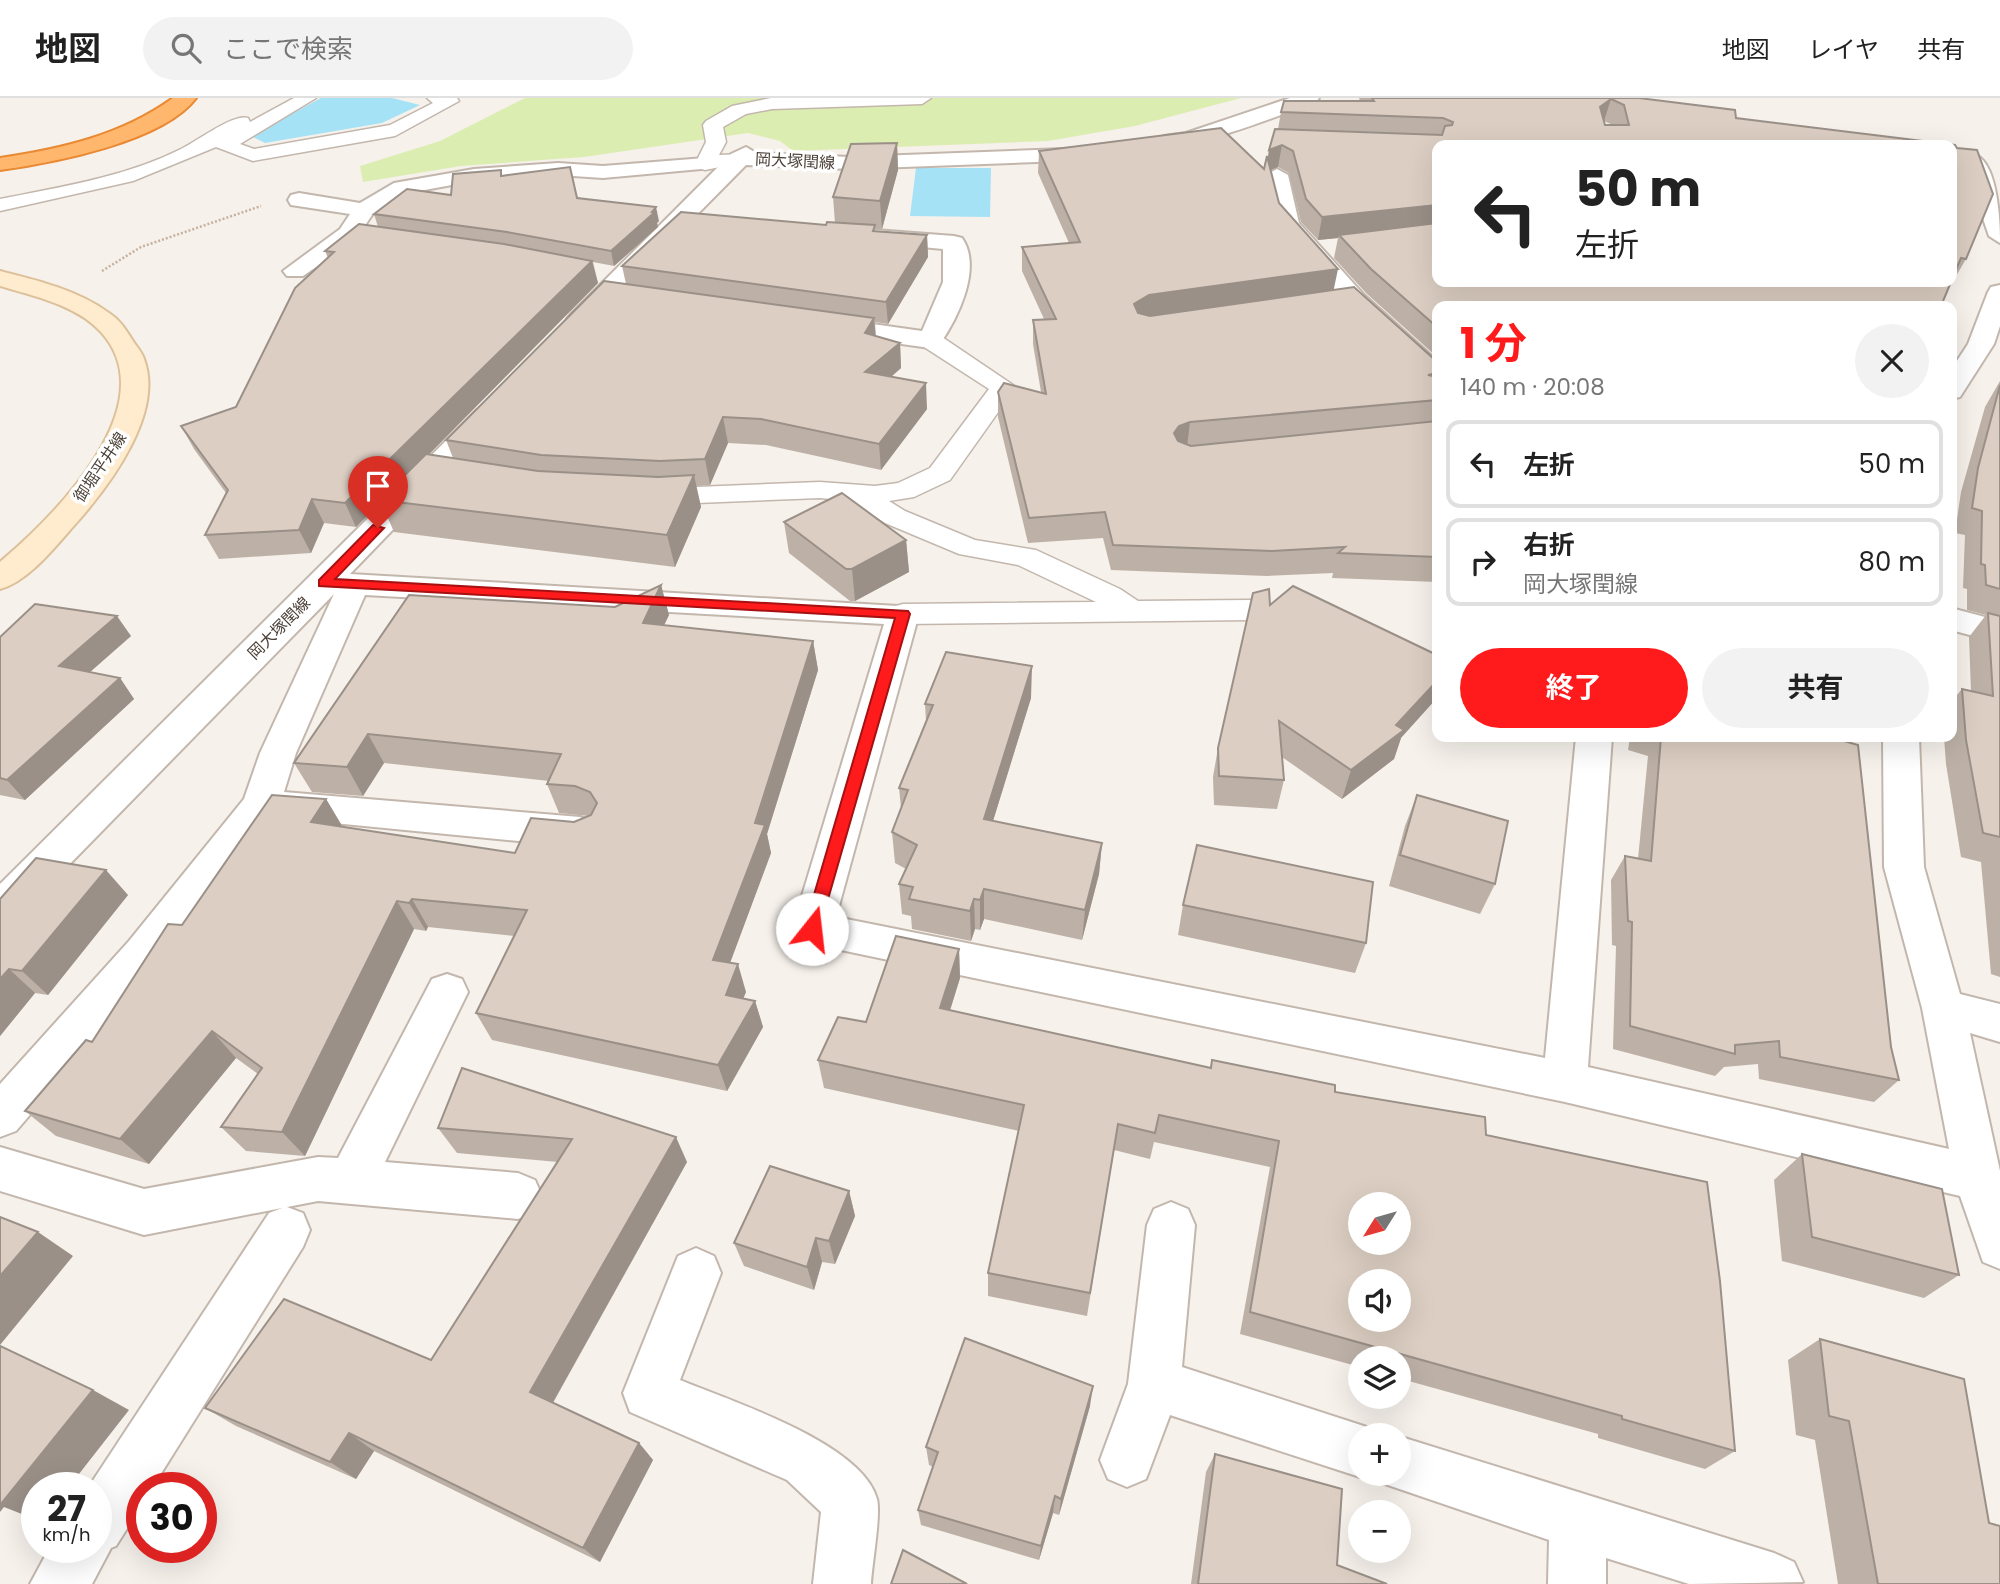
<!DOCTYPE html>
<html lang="ja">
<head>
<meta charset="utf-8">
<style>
	body { margin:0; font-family:Poppins,"Noto Sans JP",sans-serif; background:#f2f2f2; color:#222; height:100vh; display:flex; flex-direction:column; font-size:26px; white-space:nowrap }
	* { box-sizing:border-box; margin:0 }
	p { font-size:23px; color:#767676 }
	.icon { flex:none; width:38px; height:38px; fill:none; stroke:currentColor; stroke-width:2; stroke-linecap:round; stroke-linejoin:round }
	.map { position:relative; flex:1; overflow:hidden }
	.sheet { position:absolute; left:1432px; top:203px; width:525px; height:441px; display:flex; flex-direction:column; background:#fff; border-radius:14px; box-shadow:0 7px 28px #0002 }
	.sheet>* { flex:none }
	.guide { position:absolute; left:1432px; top:42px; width:525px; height:147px; border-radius:14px; box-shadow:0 7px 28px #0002; background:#fff; color:#222; overflow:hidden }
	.needle { width:46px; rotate:233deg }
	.controls { position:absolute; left:1348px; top:1094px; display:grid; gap:14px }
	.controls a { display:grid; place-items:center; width:63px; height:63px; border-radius:50%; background:#fff; box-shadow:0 7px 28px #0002; font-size:35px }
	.speed { position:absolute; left:21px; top:1374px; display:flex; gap:14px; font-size:35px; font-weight:700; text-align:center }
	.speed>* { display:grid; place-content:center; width:91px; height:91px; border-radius:50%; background:#fff; box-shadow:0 7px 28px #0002; line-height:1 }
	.speed small { font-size:18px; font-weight:400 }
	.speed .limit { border:10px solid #d22; background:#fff; color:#111 }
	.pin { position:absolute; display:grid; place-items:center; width:60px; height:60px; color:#fff; margin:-72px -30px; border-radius:50% 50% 50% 0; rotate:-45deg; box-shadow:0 0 7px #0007 }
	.pin .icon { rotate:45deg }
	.me { position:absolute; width:77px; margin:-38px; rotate:16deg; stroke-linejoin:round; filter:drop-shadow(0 0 5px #0008) }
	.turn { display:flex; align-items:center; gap:24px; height:147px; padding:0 28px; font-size:32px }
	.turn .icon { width:91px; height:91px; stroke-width:2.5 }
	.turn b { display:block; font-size:49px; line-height:60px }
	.round { display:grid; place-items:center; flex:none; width:74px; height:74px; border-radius:37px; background:#f2f2f2 }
	.head { display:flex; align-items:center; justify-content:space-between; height:119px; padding:0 28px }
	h1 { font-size:42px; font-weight:700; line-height:52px; color:#ff1a1c }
	.button { display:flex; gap:14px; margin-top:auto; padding:14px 28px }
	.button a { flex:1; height:80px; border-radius:42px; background:#ff1a1c; color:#fff; font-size:28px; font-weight:700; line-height:80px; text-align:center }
	.button a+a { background:#f2f2f2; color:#222 }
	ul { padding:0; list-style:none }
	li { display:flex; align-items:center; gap:21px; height:88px; margin:0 14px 10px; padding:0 14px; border:4px solid #e0e0e0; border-radius:14px }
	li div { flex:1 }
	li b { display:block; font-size:26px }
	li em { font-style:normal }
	header { display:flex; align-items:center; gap:42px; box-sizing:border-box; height:98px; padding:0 35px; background:#fff; border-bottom:2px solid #e0e0e0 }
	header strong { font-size:33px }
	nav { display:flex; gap:38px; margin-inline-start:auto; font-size:24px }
	.search { width:490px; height:63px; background:#f2f2f2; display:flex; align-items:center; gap:18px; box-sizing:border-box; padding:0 24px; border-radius:38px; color:#767676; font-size:26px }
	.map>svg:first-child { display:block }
	.green { fill:#dcedb2 }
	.water { fill:#a5e2f6 }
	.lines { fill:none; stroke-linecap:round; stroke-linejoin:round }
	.lane-casing { stroke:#c3b7ad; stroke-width:3 }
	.street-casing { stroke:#c3b7ad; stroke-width:4 }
	.secondary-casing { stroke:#dcc09a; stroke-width:4 }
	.highway-casing { stroke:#e98933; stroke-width:4 }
	.path { stroke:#c6b19d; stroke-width:2.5; stroke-dasharray:2 2; stroke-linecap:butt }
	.lane { fill:#fff; fill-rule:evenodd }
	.street { fill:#fff; fill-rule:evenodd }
	.secondary { fill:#ffebcd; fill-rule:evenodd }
	.highway { fill:#ffb76e; fill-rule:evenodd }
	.wall { fill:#bdb1a7; fill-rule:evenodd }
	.shaded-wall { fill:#9a9088 }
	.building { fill:#dccec2; stroke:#9a9088; stroke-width:2; fill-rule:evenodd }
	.route { fill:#ff1a1c; stroke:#a61112; stroke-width:2 }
	.labels { text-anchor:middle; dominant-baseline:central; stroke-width:7; stroke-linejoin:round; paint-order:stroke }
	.far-street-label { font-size:16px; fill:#4c4138; stroke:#fff }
</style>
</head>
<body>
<header>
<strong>地図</strong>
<div class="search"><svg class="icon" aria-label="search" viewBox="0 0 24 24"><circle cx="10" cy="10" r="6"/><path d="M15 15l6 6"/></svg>ここで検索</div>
<nav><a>地図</a><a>レイヤ</a><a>共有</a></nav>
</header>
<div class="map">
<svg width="2000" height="1486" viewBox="0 0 2000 1486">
	<rect width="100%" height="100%" fill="#f6f1eb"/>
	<polygon class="green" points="525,0 1241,0 1135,28 1048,43 793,53 780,43 748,35 584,59 461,68 363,84 360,68 440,43"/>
	<g class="water">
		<polygon points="321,0 392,0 420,7 382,25 265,45 251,38"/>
		<polygon points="916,70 991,70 990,119 910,118"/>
	</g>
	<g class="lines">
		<defs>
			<g id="lane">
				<path d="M294,0h22l-76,46 14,5 136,-24 43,-22 -6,-5h30l2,3 -64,35 -142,25 -37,-14 -83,34 -133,30v-12c61,-12 125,-22 181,-50 17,-8 51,-35 67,-31l2,4z"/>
				<polygon points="771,0 931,0 922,6 772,11 746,16 723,29 726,44 719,57 745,56 748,60 745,64 705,72 698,70 695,66 706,44 703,27 706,23 732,8"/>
				<polygon points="930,235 939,237 1016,289 950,382 914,399 889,403 905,413 975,442 1036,452 1120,491 1138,503 1250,502 1261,505 1266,512 1261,519 1250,522 903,526 892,523 887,516 892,509 903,506 1096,504 1018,467 959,456 885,425 850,403 820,400 648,407 638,405 634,399 638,393 648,391 820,384 875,388 898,385 930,370 989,291 921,247 918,242 921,237"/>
			</g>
			<g id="street">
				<path d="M1290,0h29l-3,4c-24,8 -141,57 -155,38l3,-4 22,-3z"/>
				<polygon points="746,49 756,55 850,59 1091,50 1101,56 1091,62 850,71 746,67 589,226 571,226 567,221 571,216 731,56"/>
				<path d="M1973,56c25,6 27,68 27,89l-11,-7 -26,-76z"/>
				<polygon points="705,60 712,62 715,66 712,70 603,80 558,77 474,83 408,95 372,117 356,141 303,178 287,178 283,173 340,131 350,116 291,107 288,102 291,97 299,95 360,105 394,85 474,71 558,65 603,68"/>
				<polygon points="1277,71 1288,77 1299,125 1364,197 1437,263 1437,285 1428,283 1346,207 1280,131 1266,77"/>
				<path d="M875,132l79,6 8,2c21,30 -5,82 -23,107l-9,3 -107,-15 -9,-3 -4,-5 4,-5 9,-3 99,14 21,-49v-33l-76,-7 -3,-5z"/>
				<polygon points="2000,187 2000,228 1994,246 1960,299 1951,301 1951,272 1968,246 1988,194 1991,189"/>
				<polygon points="487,310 497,312 501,318 497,324 350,476 915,509 919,516 836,819 1545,960 1576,639 1612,639 1588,969 1949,1051 1922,910 1884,769 1883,639 1919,639 1924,769 1960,896 2000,906 2000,944 1970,935 2000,1073 2000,1171 1983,1164 1960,1098 1565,1004 798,843 792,831 884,526 365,497 296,655 284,694 580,719 594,724 599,734 594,744 580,749 272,719 159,867 16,1033 0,1039 0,986 129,843 244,701 260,655 334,496 14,823 0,828 0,786 477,312"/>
				<polygon points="1951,510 2000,523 2000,545 1951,532"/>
				<polygon points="447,876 462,881 468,894 385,1064 518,1075 535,1082 542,1098 535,1114 518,1121 318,1103 287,1109 303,1115 310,1132 303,1149 152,1390 142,1390 142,1407 116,1448 111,1450 92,1486 30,1486 50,1449 96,1449 96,1390 88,1390 269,1115 282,1110 144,1137 0,1093 0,1049 144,1091 318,1059 338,1060 432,881"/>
				<polygon points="1171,1104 1188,1111 1195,1127 1182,1269 1379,1333 1381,1337 1360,1337 1360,1376 1369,1376 1360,1379 1170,1317 1146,1381 1127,1389 1108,1381 1100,1362 1128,1286 1147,1127 1154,1111"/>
				<path d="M696,1150l18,8 7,17 -41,107c51,21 182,63 197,119 4,16 -5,65 -6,85h-58l8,-72 -34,-32 -157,-68 -7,-19 55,-137z"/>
				<polygon points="1398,1338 1774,1455 1794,1464 1803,1484 1689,1486 1606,1460 1606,1486 1548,1486 1549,1442 1379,1384 1375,1376 1398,1376"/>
			</g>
			<path id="secondary" d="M0,173c36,9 78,19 109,42 11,7 17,17 24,28 3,5 9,11 11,18 20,53 -32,123 -65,161 -21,23 -49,61 -79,69v-27c53,-45 167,-157 101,-230 -24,-27 -68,-36 -101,-46z"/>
			<path id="highway" d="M173,0h23c-33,44 -144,65 -196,72v-12c62,-9 122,-23 173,-60z"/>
		</defs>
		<use href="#lane" class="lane-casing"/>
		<use href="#street" class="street-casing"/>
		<use href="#secondary" class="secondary-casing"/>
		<use href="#highway" class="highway-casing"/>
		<polyline class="path" points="102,173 141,149 261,108"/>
		<use href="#lane" class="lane"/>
		<use href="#street" class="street"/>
		<use href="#secondary" class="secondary"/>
		<use href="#highway" class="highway"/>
	</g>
	<g class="wall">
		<path d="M1359,0h280l97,20 230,141 -14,24 -515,23v51l-71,-64 -32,-35 4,-20 -20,2 -17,-18 -12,-49 -11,-6 -7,3 8,33 55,87 99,68 4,1v223l-105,-4 1,-5 -66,3 -156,-6 -8,-32 -75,5 -30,-126v-25h43l-8,-48v-24l11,-1 -22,-48v-24l47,-4 -31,-70 1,-22 225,18 4,-11 1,-8 9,-21 3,-17 79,-11zM1604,23l9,4h-8zM1437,47l514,137h-514z"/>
		<polygon points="897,45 898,72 882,131 875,131 875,133 927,137 928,159 888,226 875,224 876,238 900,245 901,270 891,279 927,311 881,372 766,347 728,345 710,387 696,388 701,409 675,469 394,434 381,404 356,429 324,425 311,455 219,461 205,437 226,395 194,351 181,328 236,309 328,160 325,153 378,129 374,116 451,97 503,77 659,123 657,125 658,129 614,168 593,164 598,185 429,356 453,360 446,342 626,186 622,168 835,125 833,99"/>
		<polygon points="2000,283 2000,879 1991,876 1981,764 1961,759 1946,666 1944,639 1951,639 1951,604 1962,591 1971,593 1969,539 1986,517 1967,512 1967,491 1963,490 1965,437 1955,435 1961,394 1985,309"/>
		<polygon points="784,424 906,442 909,474 855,503 850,503 789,455"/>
		<polygon points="661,487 669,517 664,527 813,543 818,572 767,736 771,755 730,865 746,894 743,900 755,903 763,929 727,993 492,942 476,915 514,838 428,829 426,833 414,831 305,1058 246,1053 221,1029 258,976 236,960 149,1066 56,1038 25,1013 92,944 182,827 326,701 343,729 515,755 574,724 589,718 559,715 547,686 549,683 384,665 363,698 312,694 294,665"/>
		<polygon points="1270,507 1401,640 1394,661 1342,701 1282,659 1284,682 1277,711 1214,707 1213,679 1218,650"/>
		<polygon points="131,538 90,574 120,580 134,601 25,702 0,697 0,539"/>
		<polygon points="1031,600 993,723 1102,745 1099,776 1082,842 984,821 980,832 975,831 971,843 912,831 911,818 902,816 899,786 906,771 895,765 892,734 901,710 899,690 926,623 925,606"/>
		<polygon points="1630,639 1844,639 1844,643 1891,949 1899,982 1874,1004 1759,981 1758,966 1724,969 1715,978 1613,951 1616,848 1612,847 1611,782 1625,758 1638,761 1648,658 1628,652"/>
		<polygon points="1417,697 1495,786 1480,816 1389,788 1405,728"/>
		<polygon points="128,797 48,897 35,895 0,938 0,801"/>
		<polygon points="1183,807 1366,845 1355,875 1178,837"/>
		<polygon points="959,851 960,880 950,912 1210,970 1212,962 1335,994 1486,1037 1735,1353 1705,1371 1598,1340 1598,1336 1398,1280 1398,1260 1360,1260 1360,1269 1240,1236 1270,1069 1154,1044 1150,1061 1114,1052 1087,1218 988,1198 988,1175 1019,1033 824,990 818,962"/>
		<polygon points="462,970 687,1064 553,1305 639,1345 653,1362 600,1464 374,1353 356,1381 236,1328 205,1310 431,1262 558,1064 457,1055 438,1030"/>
		<polygon points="1802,1056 1959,1177 1924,1200 1782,1163 1774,1082"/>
		<polygon points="849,1093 855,1118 835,1166 822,1164 814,1192 744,1168 734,1145"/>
		<polygon points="1820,1241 1989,1425 2000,1486 1838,1486 1815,1342 1796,1337 1788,1262"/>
		<polygon points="1090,1308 1059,1417 1053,1415 1039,1462 921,1427 918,1412 933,1369 929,1367 926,1349"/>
		<polygon points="1215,1356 1337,1467 1387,1486 1191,1486 1206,1374"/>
	</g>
	<g class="shaded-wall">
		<polygon points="1611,1 1604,23 1600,9"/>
		<polygon points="897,45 898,72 882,131 880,103"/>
		<polygon points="1282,47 1278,69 1266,74 1269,52"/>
		<polygon points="1437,107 1437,129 1339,137 1338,140 1318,142 1322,119"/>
		<polygon points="656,109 659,123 657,125 658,129 614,168 611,153"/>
		<polygon points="927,137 928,159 888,226 886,204"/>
		<polygon points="592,163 598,185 383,403 380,402 381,404 356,429 345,405"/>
		<polygon points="1338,171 1333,195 1132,230 1134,206 1149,197"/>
		<polygon points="874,220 876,245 865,235"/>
		<polygon points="900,245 901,270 867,300 865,274"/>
		<polygon points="926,285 927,311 881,372 879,346"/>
		<polygon points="723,319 728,345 710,387 705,361"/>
		<polygon points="1190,324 1187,349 1176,352 1174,335 1179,328"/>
		<polygon points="694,377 701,409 675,469 667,437"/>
		<polygon points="312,401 324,425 311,455 299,432"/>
		<polygon points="906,442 909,474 855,503 852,471"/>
		<polygon points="661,487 669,517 651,554 643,525"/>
		<polygon points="117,518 131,538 74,588 59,568"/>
		<polygon points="813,543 818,572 767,736 771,755 721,889 713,862"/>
		<polygon points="1032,568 1031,600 984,752 984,721"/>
		<polygon points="120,580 134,601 25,702 7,682"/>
		<polygon points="1437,583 1437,600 1401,640 1394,661 1342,701 1351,672 1396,627"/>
		<polygon points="368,636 384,665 363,698 347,669"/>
		<polygon points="326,701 343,730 311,724"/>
		<polygon points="1102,745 1099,776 1082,842 1085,812"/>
		<polygon points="106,772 128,797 48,897 22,873"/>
		<polygon points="984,791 984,821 980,832 980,802"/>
		<polygon points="412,801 428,829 426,833 409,805"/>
		<polygon points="974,801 975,831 971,843 970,813"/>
		<polygon points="397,803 414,831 305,1058 282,1034"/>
		<polygon points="959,851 960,880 942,938 940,910"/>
		<polygon points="738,866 746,894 734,923 726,897"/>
		<polygon points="9,871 35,895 0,938 0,881"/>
		<polygon points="755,903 763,929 727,993 718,967"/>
		<polygon points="212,933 236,960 149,1066 120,1041"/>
		<polygon points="676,1039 687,1064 548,1313 530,1294"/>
		<polygon points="849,1093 855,1118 835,1166 829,1143"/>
		<polygon points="38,1134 73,1158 0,1247 0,1178"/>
		<polygon points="816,1140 822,1164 814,1192 807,1169"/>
		<polygon points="1093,1288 1090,1308 1059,1417 1061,1401"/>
		<polygon points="93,1292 129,1312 68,1390 37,1390 37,1422 4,1409 0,1414 0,1403"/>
		<polygon points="349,1335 374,1353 356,1381 330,1364"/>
		<polygon points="639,1345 653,1362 600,1464 583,1450"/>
		<polygon points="1055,1398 1053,1415 1039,1462 1041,1448"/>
	</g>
	<g class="building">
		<path d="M1372,0h267l96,12 1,8 219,27 2,3 20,2 16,44 -27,65 -5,-1 -10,23v-136h-514v60l-115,12 -16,-18 -13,-48 -11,-6 -13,5 6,-21 167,6 3,-9 7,-1 1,-3 -10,-4 -162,-6 3,-11h90zM1611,1l13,6 5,20h-24l-5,-18z"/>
		<polygon points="1221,30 1264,71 1267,58 1279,105 1338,171 1149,197 1134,206 1138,215 1150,218 1354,189 1433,260 1437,261 1437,275 1428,277 1437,279 1437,302 1190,324 1179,328 1174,335 1178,343 1191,348 1437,323 1437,459 1338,455 1345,449 1272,453 1113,447 1105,414 1029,420 998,294 1004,285 1046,296 1033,222 1056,221 1022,149 1080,144 1039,53"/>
		<polygon points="897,45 880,103 833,99 851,46"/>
		<polygon points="570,69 577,100 656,109 652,114 655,114 611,153 507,134 374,116 407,91 451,97 453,76 501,72 501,78"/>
		<polygon points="681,114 826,127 827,124 875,127 873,133 927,137 886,204 622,168"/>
		<polygon points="1437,125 1437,184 1803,184 1814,187 1858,185 1858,184 1951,184 1941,208 1437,208 1437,229 1371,171 1339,137"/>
		<polygon points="359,126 504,146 592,163 345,405 312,401 299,432 205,437 228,392 181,328 236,309 295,190 334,154 325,153"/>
		<polygon points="604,183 874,220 865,235 900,245 865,274 926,285 879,346 761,321 723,319 705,361 660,363 541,357 446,342"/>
		<polygon points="2000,287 2000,491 1986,487 1985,467 1981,466 1982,413 1972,410 1978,370"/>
		<polygon points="426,356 538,373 658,379 694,377 667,437 380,402"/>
		<polygon points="842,395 906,442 852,471 846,471 784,424"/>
		<polygon points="661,487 643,525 813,543 755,725 765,727 713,862 738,866 726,897 755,903 718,967 476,915 527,812 412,801 409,805 397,803 282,1034 221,1029 262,970 212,933 120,1041 25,1013 86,942 92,944 168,826 182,827 272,697 326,701 311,724 515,755 531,720 574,724 591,717 597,705 590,694 575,688 547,686 561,656 368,636 347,669 294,665 409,497 615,509"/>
		<polygon points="1293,488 1437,557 1437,583 1396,627 1404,632 1351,672 1279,623 1284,682 1219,678 1218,650 1253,495 1269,491 1270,507"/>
		<polygon points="35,506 117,518 59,568 120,580 7,682 0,680 0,539"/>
		<polygon points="1988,515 2000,518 2000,739 1983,735 1966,642 1962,591 1993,598"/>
		<polygon points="946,554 1032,568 984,721 1102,745 1085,812 984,791 980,802 974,801 970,813 909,801 913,789 899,786 917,747 892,734 908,692 899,690 933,607 925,606"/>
		<polygon points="1661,639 1844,639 1844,643 1858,647 1891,949 1899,982 1780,959 1779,943 1735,947 1735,956 1630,928 1632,824 1628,823 1625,758 1651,763"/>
		<polygon points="1417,697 1508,723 1495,786 1400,757"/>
		<polygon points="1197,747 1373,784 1366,845 1183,807"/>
		<polygon points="36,760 106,772 22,873 9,871 0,881 0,801"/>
		<path d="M896,838l63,13 -19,59 271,60 1,-8 123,25v7l150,25 1,18 221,47 13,99 15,170 -113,-32v-3l-372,-104 29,-171 -120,-26 -4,18 -37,-9 -28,169 -102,-20 36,-168 -206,-45 20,-43 28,5zM1360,1106h38v38h-38zM1360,1183h38v39h-38z"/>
		<polygon points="462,970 676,1039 530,1294 639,1345 583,1450 349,1335 330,1364 205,1310 284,1201 431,1262 572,1041 438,1030"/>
		<polygon points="1802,1056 1942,1091 1959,1177 1812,1139"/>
		<polygon points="770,1068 849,1093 829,1143 816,1140 807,1169 734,1145"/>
		<polygon points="0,1119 38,1134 0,1178"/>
		<polygon points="965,1240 1093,1288 1061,1401 1055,1398 1041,1448 918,1412 938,1354 926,1349"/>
		<polygon points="1820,1241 1964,1281 1989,1425 2000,1428 2000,1486 1878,1486 1849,1323 1829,1318"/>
		<polygon points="0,1248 93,1292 0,1407"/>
		<polygon points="1215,1356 1342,1391 1337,1467 1387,1486 1198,1486"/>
		<polygon points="903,1452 967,1486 891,1486"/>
	</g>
	<polygon class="route" points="373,427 384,430 335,481 908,513 910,516 818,836 812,838 804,831 895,520 319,488 319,482"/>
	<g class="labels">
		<g class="far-street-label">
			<text transform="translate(795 63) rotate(3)">岡大塚閏線</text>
			<text transform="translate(100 369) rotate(-56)">御堀平井線</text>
			<text transform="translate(279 530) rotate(-45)">岡大塚閏線</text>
		</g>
	</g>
</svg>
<div class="controls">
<a><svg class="needle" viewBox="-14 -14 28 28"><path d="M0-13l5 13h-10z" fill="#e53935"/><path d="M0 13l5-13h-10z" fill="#767676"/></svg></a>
<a><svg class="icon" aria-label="sound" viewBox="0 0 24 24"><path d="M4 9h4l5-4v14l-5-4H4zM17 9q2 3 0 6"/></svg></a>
<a><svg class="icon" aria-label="layers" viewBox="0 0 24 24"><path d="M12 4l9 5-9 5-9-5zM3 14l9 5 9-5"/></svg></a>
<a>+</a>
<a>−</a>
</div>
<div class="speed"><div>27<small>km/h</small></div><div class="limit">30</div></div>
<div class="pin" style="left:378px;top:430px;background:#d93025"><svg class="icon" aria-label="arrive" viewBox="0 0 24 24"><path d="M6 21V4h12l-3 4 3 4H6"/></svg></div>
<svg class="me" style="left:812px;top:831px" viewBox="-20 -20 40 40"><circle r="19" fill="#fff"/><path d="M0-13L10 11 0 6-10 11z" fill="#ff1a1c"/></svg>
<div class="guide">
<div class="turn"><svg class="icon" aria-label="left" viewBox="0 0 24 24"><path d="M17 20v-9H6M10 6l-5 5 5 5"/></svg><div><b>50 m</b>左折</div></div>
</div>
<section class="sheet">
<div class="head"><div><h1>1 分</h1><p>140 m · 20:08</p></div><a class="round"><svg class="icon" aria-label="close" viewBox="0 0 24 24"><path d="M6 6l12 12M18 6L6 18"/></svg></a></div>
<ul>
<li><svg class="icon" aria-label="left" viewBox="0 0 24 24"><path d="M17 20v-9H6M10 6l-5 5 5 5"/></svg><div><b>左折</b></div><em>50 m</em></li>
<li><svg class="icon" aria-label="right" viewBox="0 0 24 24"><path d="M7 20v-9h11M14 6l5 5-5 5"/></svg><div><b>右折</b><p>岡大塚閏線</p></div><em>80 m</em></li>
</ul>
<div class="button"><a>終了</a><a>共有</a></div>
</section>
</div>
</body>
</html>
